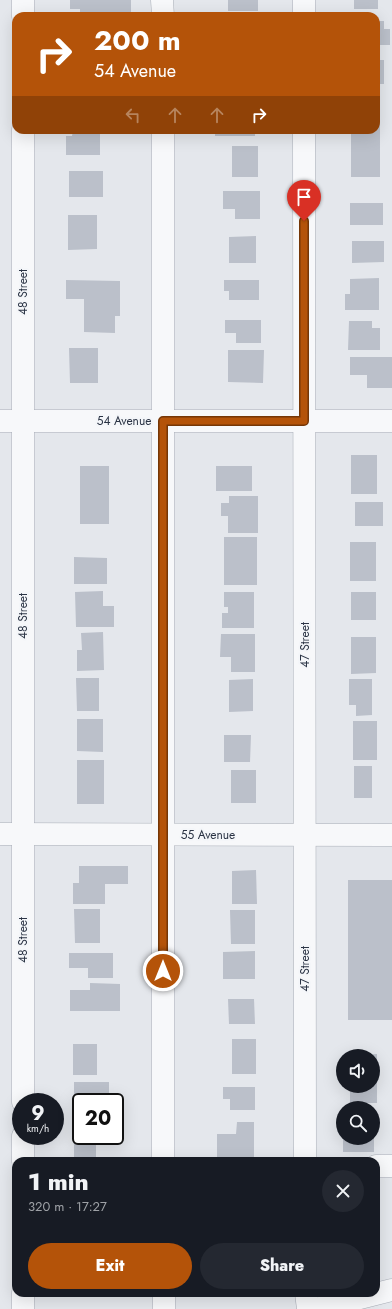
<!DOCTYPE html>
<html lang="en">
<head>
<meta charset="utf-8">
<style>
	body { margin:0; font-family:Jost,sans-serif; background:#242831; color:#f1f3f6; height:100vh; display:flex; flex-direction:column; font-size:15px; white-space:nowrap }
	* { box-sizing:border-box; margin:0 }
	p { font-size:13px; color:#9ea1a6 }
	.icon { flex:none; width:22px; height:22px; fill:none; stroke:currentColor; stroke-width:2; stroke-linecap:round; stroke-linejoin:round }
	.map { position:relative; flex:1; overflow:hidden }
	.side { position:absolute; left:12px; top:1157px; width:368px; height:140px; display:flex; flex-direction:column; background:#171b24; border-radius:12px; box-shadow:0 4px 16px #0002 }
	.side>* { flex:none }
	.guide { position:absolute; left:12px; top:12px; width:368px; height:122px; border-radius:12px; box-shadow:0 4px 16px #0002; background:#b45309; color:#fff; overflow:hidden }
	.tools { position:absolute; left:336px; top:1049px; display:grid; gap:8px }
	.tools a { display:grid; place-items:center; width:44px; height:44px; border-radius:50%; background:#171b24; box-shadow:0 4px 16px #0002; font-size:20px }
	.speed { position:absolute; left:12px; top:1093px; display:flex; gap:8px; font-size:20px; font-weight:700; text-align:center }
	.speed>* { display:grid; place-content:center; width:52px; height:52px; border-radius:50%; background:#171b24; box-shadow:0 4px 16px #0002; line-height:1 }
	.speed small { font-size:10px; font-weight:400 }
	.speed .limit { border:2px solid #111; border-radius:6px; background:#fff; color:#111 }
	.pin { position:absolute; display:grid; place-items:center; width:34px; height:34px; color:#fff; margin:-41px -17px; border-radius:50% 50% 50% 0; rotate:-45deg; box-shadow:0 0 4px #0007 }
	.pin .icon { rotate:45deg }
	.me { position:absolute; width:44px; margin:-22px; rotate:0deg; stroke-linejoin:round; filter:drop-shadow(0 0 3px #0008) }
	.turn { display:flex; align-items:center; gap:14px; height:84px; padding:0 16px; font-size:18px }
	.turn .icon { width:52px; height:52px; stroke-width:2.5 }
	.turn b { display:block; font-size:28px; line-height:34px }
	.lanes { display:flex; align-items:center; height:38px; padding:0 16px; background:#0003; justify-content:center; gap:20px; direction:ltr }
	.lanes .off { opacity:.35 }
	.round { display:grid; place-items:center; flex:none; width:42px; height:42px; border-radius:21px; background:#242831 }
	.overview { display:flex; align-items:center; justify-content:space-between; height:68px; padding:0 16px }
	h1 { font-size:24px; font-weight:800; line-height:30px }
	.primary-button { display:flex; gap:8px; margin-top:auto; padding:8px 16px }
	.primary-button a { flex:1; height:46px; border-radius:24px; background:#b45309; color:#fff; font-size:16px; font-weight:800; line-height:46px; text-align:center }
	.primary-button a+a { background:#242831; color:#f1f3f6 }
	.map>svg:first-child { display:block }
	.building { fill:#bbc0ca }
	.lines { fill:none; stroke-linecap:round; stroke-linejoin:round }
	.minor-casing { stroke:#a9aeb7; stroke-width:23 }
	.minor { stroke:#f7f8fa; stroke-width:22 }
	.route-casing { stroke:#753606; stroke-width:10 }
	.route { stroke:#b45309; stroke-width:7 }
	.labels { text-anchor:middle; dominant-baseline:central; stroke-width:4; stroke-linejoin:round; paint-order:stroke }
	.street-label { font-size:12px; fill:#2b3445; stroke:#f4f6f9 }
</style>
</head>
<body>
<div class="map">
<svg width="392" height="1309" viewBox="0 0 392 1309">
	<rect width="100%" height="100%" fill="#e4e7ec"/>
	<g class="building">
		<polygon points="70,0 131,0 131,16 80,16 80,9 70,9"/>
		<rect x="228" y="0" width="30" height="11"/>
		<rect x="354" y="0" width="24" height="9"/>
		<polygon points="376,21 384,21 384,29 390,29 390,45 376,45"/>
		<rect x="376" y="60" width="8" height="24"/>
		<polygon points="376,112 380,112 380,177 351,177 351,130 376,130"/>
		<polygon points="73,130 100,130 100,155 66,155 66,136 72,136"/>
		<rect x="215" y="130" width="40" height="6"/>
		<rect x="232" y="146" width="26" height="31"/>
		<rect x="69" y="171" width="34" height="26"/>
		<polygon points="223,191 260,191 260,219 235,219 235,209 223,209"/>
		<rect x="350" y="203" width="33" height="22"/>
		<polygon points="68,215 97,215 97,249 68,250"/>
		<polygon points="256,236 256,263 229,263 229,237"/>
		<polygon points="352,241 384,241 384,262 352,263"/>
		<polygon points="379,278 379,310 345,310 345,294 350,294 350,279"/>
		<polygon points="66,280 120,281 120,316 115,316 115,333 84,332 84,299 66,299"/>
		<polygon points="224,280 259,280 259,300 229,300 229,291 224,291"/>
		<polygon points="225,320 261,320 261,343 236,343 236,333 225,333"/>
		<polygon points="349,321 372,321 372,328 380,328 380,350 348,350"/>
		<polygon points="69,348 98,348 98,383 70,383"/>
		<polygon points="228,350 264,350 263,383 228,382"/>
		<polygon points="350,357 392,357 392,388 367,388 367,375 350,375"/>
		<rect x="351" y="455" width="26" height="39"/>
		<rect x="80" y="466" width="29" height="58"/>
		<rect x="216" y="466" width="36" height="25"/>
		<polygon points="229,496 258,496 258,533 228,533 228,516 221,516 221,503 229,503"/>
		<rect x="355" y="502" width="28" height="24"/>
		<rect x="224" y="537" width="33" height="48"/>
		<rect x="350" y="542" width="26" height="39"/>
		<polygon points="74,557 107,558 107,584 74,584"/>
		<polygon points="103,591 103,606 114,606 114,627 76,627 75,592"/>
		<polygon points="224,592 254,592 254,628 222,628 222,613 228,613 228,607 224,607"/>
		<rect x="351" y="592" width="25" height="28"/>
		<polygon points="103,632 104,670 77,671 77,650 82,650 81,633"/>
		<polygon points="221,634 255,634 255,672 231,672 231,657 220,657"/>
		<polygon points="351,637 376,637 376,673 351,674"/>
		<polygon points="76,678 99,678 99,711 77,711"/>
		<polygon points="253,679 253,711 229,712 229,680"/>
		<polygon points="349,679 372,679 372,715 356,716 356,705 349,705"/>
		<polygon points="77,719 103,719 103,752 77,751"/>
		<rect x="353" y="721" width="24" height="39"/>
		<polygon points="224,735 251,735 250,762 224,762"/>
		<rect x="77" y="760" width="27" height="44"/>
		<rect x="354" y="766" width="18" height="32"/>
		<rect x="231" y="770" width="25" height="33"/>
		<polygon points="79,866 128,866 128,884 105,884 105,904 73,904 73,883 79,883"/>
		<polygon points="256,870 257,904 232,904 232,871"/>
		<rect x="348" y="880" width="44" height="140"/>
		<polygon points="74,909 100,909 100,943 75,943"/>
		<polygon points="230,910 255,910 255,944 231,944"/>
		<polygon points="255,951 255,979 223,979 223,952"/>
		<polygon points="69,953 113,953 113,978 88,978 88,968 69,968"/>
		<polygon points="90,983 120,984 120,1011 70,1011 70,990 90,990"/>
		<polygon points="228,999 254,999 255,1024 229,1024"/>
		<rect x="232" y="1039" width="24" height="35"/>
		<rect x="73" y="1044" width="24" height="31"/>
		<polygon points="377,1054 377,1103 350,1103 350,1086 373,1086 373,1056 346,1055"/>
		<polygon points="74,1082 109,1082 109,1102 81,1102 81,1105 74,1105"/>
		<polygon points="223,1087 255,1087 255,1110 230,1110 230,1099 223,1099"/>
		<polygon points="237,1122 254,1122 254,1159 217,1159 217,1134 236,1134"/>
		<polygon points="74,1123 81,1123 81,1136 96,1136 96,1158 74,1158"/>
		<rect x="343" y="1138" width="31" height="14"/>
	</g>
	<g class="lines">
		<defs>
			<g id="minor">
				<polyline points="23,0 23,16"/>
				<polyline points="162,0 163,16"/>
				<polyline points="304,0 304,16"/>
				<polyline points="23,130 23,1102"/>
				<polyline points="163,130 163,1161"/>
				<polyline points="304,130 305,1161"/>
				<polyline points="0,421 392,421"/>
				<polyline points="0,834 392,835"/>
				<polyline points="23,1136 23,1161"/>
				<polyline points="376,1166 392,1166"/>
				<polyline points="23,1293 23,1309"/>
				<polyline points="164,1293 164,1309"/>
				<polyline points="306,1293 308,1309"/>
				<polyline points="316,1309 392,1290"/>
			</g>
		</defs>
		<use href="#minor" class="minor-casing"/>
		<use href="#minor" class="minor"/>
	</g>
	<g class="lines">
		<defs>
			<polyline id="route" points="163,971 163,421 304,421 304,221"/>
		</defs>
		<use href="#route" class="route-casing"/>
		<use href="#route" class="route"/>
	</g>
	<g class="labels">
		<g class="street-label">
			<text transform="translate(23 292) rotate(-90)">48 Street</text>
			<text x="124" y="421">54 Avenue</text>
			<text transform="translate(23 616) rotate(-90)">48 Street</text>
			<text transform="translate(305 645) rotate(-90)">47 Street</text>
			<text x="208" y="835">55 Avenue</text>
			<text transform="translate(23 940) rotate(-90)">48 Street</text>
			<text transform="translate(305 969) rotate(-90)">47 Street</text>
		</g>
	</g>
</svg>
<div class="tools">
<a><svg class="icon" aria-label="sound" viewBox="0 0 24 24"><path d="M4 9h4l5-4v14l-5-4H4zM17 9q2 3 0 6"/></svg></a>
<a><svg class="icon" aria-label="search" viewBox="0 0 24 24"><circle cx="10" cy="10" r="6"/><path d="M15 15l6 6"/></svg></a>
</div>
<div class="speed"><div>9<small>km/h</small></div><div class="limit">20</div></div>
<div class="pin" style="left:304px;top:221px;background:#d93025"><svg class="icon" aria-label="arrive" viewBox="0 0 24 24"><path d="M6 21V4h12l-3 4 3 4H6"/></svg></div>
<svg class="me" style="left:163px;top:971px" viewBox="-20 -20 40 40"><circle r="17" fill="#b45309" stroke="#fff" stroke-width="3"/><path d="M0-11L8 9 0 5-8 9z" fill="#fff"/></svg>
<div class="guide">
<div class="turn"><svg class="icon" aria-label="right" viewBox="0 0 24 24"><path d="M7 20v-9h11M14 6l5 5-5 5"/></svg><div><b>200 m</b>54 Avenue</div></div>
<div class="lanes"><svg class="icon off" aria-label="left" viewBox="0 0 24 24"><path d="M17 20v-9H6M10 6l-5 5 5 5"/></svg><svg class="icon off" aria-label="ahead" viewBox="0 0 24 24"><path d="M12 20V5M6 11l6-6 6 6"/></svg><svg class="icon off" aria-label="ahead" viewBox="0 0 24 24"><path d="M12 20V5M6 11l6-6 6 6"/></svg><svg class="icon" aria-label="right" viewBox="0 0 24 24"><path d="M7 20v-9h11M14 6l5 5-5 5"/></svg></div>
</div>
<section class="side">
<div class="overview"><div><h1>1 min</h1><p>320 m · 17:27</p></div><a class="round"><svg class="icon" aria-label="close" viewBox="0 0 24 24"><path d="M6 6l12 12M18 6L6 18"/></svg></a></div>
<div class="primary-button"><a>Exit</a><a>Share</a></div>
</section>
</div>
</body>
</html>
